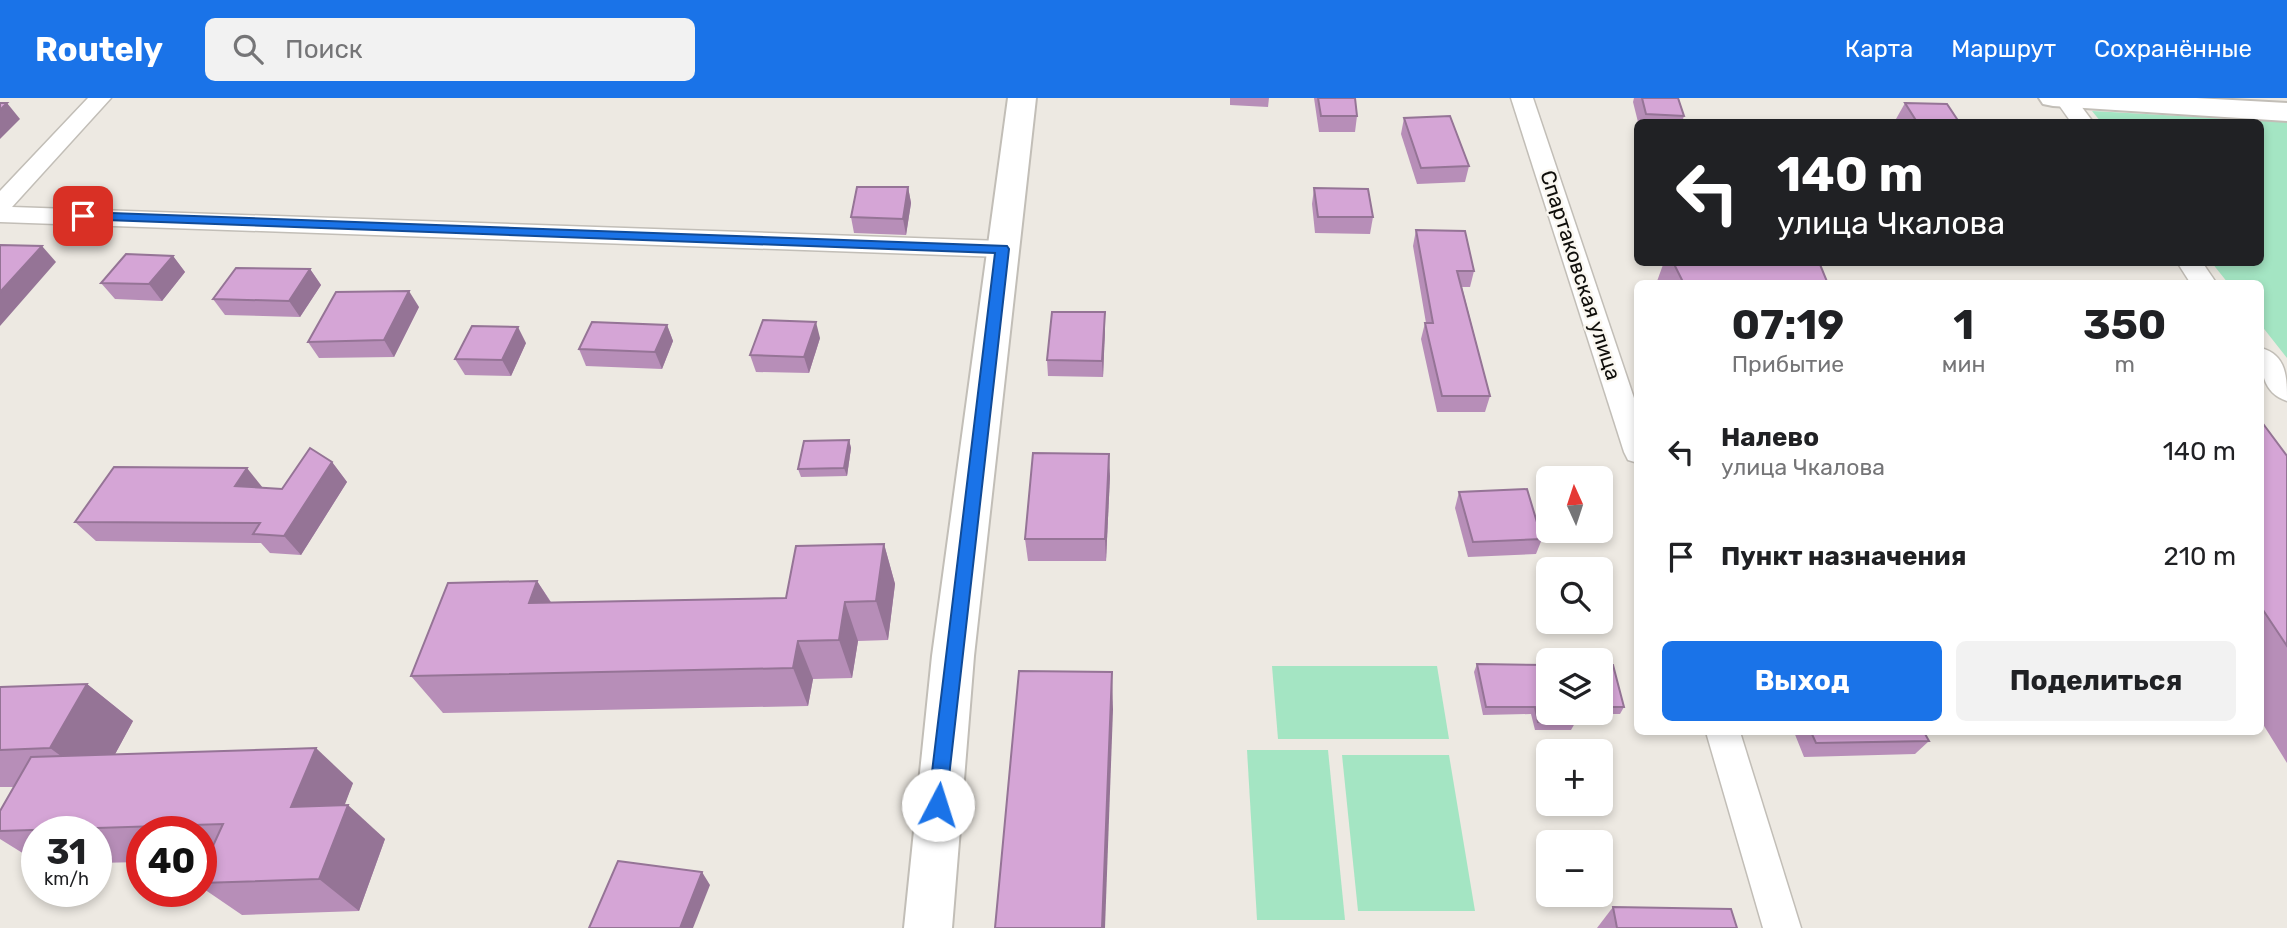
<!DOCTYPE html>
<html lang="ru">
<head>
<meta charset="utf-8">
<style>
	body { margin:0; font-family:Rubik,sans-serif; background:#f2f2f2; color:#202124; height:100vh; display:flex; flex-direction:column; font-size:26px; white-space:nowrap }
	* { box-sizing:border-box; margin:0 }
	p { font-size:23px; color:#757577 }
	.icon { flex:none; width:38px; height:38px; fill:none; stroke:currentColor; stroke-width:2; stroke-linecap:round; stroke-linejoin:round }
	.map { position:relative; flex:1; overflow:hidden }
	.details { position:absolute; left:1634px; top:182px; width:630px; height:455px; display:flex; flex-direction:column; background:#fff; border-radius:10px; box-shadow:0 4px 10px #0003 }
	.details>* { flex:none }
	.banner { position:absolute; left:1634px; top:21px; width:630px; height:147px; border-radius:10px; box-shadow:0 4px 10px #0003; background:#202124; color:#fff; overflow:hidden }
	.needle { width:46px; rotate:357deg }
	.tools { position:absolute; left:1536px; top:368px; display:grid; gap:14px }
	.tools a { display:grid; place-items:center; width:77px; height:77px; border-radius:10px; background:#fff; box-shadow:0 4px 10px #0003; font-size:35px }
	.speed { position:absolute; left:21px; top:718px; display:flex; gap:14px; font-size:35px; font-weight:700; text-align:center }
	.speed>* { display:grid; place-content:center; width:91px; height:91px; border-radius:50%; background:#fff; box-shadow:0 4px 10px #0003; line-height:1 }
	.speed small { font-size:18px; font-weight:400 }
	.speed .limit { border:10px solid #d22; background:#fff; color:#111 }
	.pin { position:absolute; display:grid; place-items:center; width:60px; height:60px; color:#fff; margin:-30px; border-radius:14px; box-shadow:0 4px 10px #0006 }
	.me { position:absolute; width:77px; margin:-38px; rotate:5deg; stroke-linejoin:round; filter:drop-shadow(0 0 5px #0008) }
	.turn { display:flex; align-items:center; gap:24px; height:147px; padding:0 28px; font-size:32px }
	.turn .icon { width:91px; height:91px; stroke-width:2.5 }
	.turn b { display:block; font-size:49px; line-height:60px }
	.eta { display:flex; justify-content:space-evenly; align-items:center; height:119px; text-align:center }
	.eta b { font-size:42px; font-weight:700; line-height:49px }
	.button { display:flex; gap:14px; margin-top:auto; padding:14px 28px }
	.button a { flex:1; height:80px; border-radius:10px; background:#1a73e8; color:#fff; font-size:28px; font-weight:700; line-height:80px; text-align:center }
	.button a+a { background:#f2f2f2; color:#202124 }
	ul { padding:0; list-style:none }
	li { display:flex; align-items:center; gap:21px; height:105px; padding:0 28px }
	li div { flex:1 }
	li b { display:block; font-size:26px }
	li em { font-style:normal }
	header { display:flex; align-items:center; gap:42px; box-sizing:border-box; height:98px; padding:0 35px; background:#1a73e8; color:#fff }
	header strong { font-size:33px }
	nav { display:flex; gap:38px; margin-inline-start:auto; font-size:24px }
	.search { width:490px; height:63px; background:#f2f2f2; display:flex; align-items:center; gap:18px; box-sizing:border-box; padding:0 24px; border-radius:10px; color:#757577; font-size:26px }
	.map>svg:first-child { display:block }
	.green { fill:#a4e5c3 }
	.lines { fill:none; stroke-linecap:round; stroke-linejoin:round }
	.street-casing { stroke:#c2beb7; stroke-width:3 }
	.secondary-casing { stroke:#c2beb7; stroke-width:4 }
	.street { fill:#fff; fill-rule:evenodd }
	.secondary { fill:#fff; fill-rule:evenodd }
	.wall { fill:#b78eb8 }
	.shaded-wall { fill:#957496 }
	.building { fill:#d5a5d6; stroke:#957496; stroke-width:2 }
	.route { fill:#1a73e8; stroke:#114b97; stroke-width:2 }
	.labels { text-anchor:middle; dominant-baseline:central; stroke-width:5; stroke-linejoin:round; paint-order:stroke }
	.street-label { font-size:21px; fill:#0f0e0b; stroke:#faf7f0 }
</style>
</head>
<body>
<header>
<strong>Routely</strong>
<div class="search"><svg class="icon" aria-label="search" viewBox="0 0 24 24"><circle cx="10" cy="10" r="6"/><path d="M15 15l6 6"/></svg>Поиск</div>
<nav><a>Карта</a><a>Маршрут</a><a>Сохранённые</a></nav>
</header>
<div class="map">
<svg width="2287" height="830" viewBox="0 0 2287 830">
	<rect width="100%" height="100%" fill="#ede9e2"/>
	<g class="green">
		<polygon points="2092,13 2287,24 2287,260 2261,227 2261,186 2228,185 2212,165 2261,164 2261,24 2101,24"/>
		<polygon points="1272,568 1437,568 1449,641 1278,641"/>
		<polygon points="1247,652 1328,652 1345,822 1257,822"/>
		<polygon points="1342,657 1449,657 1475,813 1358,813"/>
	</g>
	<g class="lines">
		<defs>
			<g id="street">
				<polygon points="88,0 111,0 12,109 1002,143 1011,145 1014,151 1011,157 1002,159 0,124 0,93"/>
				<polygon points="1511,0 1533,0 1638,312 1638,365 1628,362 1624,354"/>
				<polygon points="2054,0 2075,0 2093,24 2071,24"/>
				<polygon points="2177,164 2202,164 2217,186 2191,186"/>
				<path d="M2261,250c26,7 26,30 26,53 -25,-8 -26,-31 -26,-53z"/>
				<polygon points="1706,634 1740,634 1801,830 1763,830"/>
			</g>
			<g id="secondary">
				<polygon points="1008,0 1036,0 974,558 952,830 904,830 932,558"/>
				<polygon points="2039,0 2196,0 2287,5 2287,23 2053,8 2043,6"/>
			</g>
		</defs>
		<use href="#street" class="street-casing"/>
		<use href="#secondary" class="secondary-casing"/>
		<use href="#street" class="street"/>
		<use href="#secondary" class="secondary"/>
	</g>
	<g class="wall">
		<polygon points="1230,0 1269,0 1268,9 1230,7"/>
		<polygon points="1314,0 1355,0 1357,18 1355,34 1319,34"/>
		<polygon points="1634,0 1678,0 1684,18 1682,24 1638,24 1633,4"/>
		<polygon points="1905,5 1959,24 1898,24 1896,21"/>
		<polygon points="1404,20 1469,68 1465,84 1417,86 1401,36"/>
		<polygon points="908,89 911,105 906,137 854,135 851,119"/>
		<polygon points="1314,90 1373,119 1370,136 1315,135 1312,106"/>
		<polygon points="1416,132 1474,173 1470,189 1462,189 1490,298 1485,314 1437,314 1421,241 1425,225 1426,225 1413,148"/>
		<polygon points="173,158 185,174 162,203 115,201 101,185"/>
		<polygon points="1664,164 1819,164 1828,186 1656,186"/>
		<polygon points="310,171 321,187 300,219 225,217 213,201"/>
		<polygon points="419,209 394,259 319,260 308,244"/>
		<polygon points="667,227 673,243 662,271 586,268 579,251"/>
		<polygon points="1105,231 1103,279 1048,278 1047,262"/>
		<polygon points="820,240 809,275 756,274 750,257"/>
		<polygon points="526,245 511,278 465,277 455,261"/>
		<polygon points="2261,323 2287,358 2287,665 2261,623"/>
		<polygon points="849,342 851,350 847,378 801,379 798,371"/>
		<polygon points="332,364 347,384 301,457 270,455 261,445 96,443 75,424 263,390 282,391"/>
		<polygon points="1110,378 1106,463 1028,463 1025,441"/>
		<polygon points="1459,394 1542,441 1536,456 1468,459 1455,410"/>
		<polygon points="884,446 895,486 888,542 858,543 852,580 813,581 808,608 443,615 411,578 537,483 551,504 786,500"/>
		<polygon points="1477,566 1549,614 1601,614 1601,567 1624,609 1620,616 1573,616 1575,625 1571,632 1535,632 1531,616 1483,617 1474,574"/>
		<polygon points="87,586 133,623 115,656 353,685 344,707 385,741 359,813 242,817 201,789 201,774 207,762 201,762 201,733 142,733 142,764 96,765 96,733 37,733 37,764 0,741 0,713 14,689 0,689 0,589"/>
		<polygon points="1794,634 1924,634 1929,643 1915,656 1804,659"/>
		<polygon points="1613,809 1737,830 1597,830"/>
	</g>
	<g class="shaded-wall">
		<polygon points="7,5 20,21 0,41 0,12"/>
		<polygon points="908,89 911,105 906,137 903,121"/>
		<polygon points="42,148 56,164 0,228 0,194"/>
		<polygon points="173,158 185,174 162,203 149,186"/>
		<polygon points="310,171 321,187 300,219 289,203"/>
		<polygon points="409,193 419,209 394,259 384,242"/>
		<polygon points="1105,214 1105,231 1103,279 1102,263"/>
		<polygon points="816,224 820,240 809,275 804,259"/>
		<polygon points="667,227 673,243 662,271 655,254"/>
		<polygon points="518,229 526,245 511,278 502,262"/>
		<polygon points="849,342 851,350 847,378 844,370"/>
		<polygon points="1109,356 1110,378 1106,463 1105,441"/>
		<polygon points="332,364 347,384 301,457 284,438"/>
		<polygon points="247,370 263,390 235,388"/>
		<polygon points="884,446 895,486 888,542 876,503"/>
		<polygon points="537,483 562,522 529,505"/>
		<polygon points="845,504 858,543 852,580 839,542"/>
		<polygon points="798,543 813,581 808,608 793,570"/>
		<polygon points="1112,574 1113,612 1105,830 1102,830"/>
		<polygon points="87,586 133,623 99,686 50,650"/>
		<polygon points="316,650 353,685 331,743 291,709"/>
		<polygon points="348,707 385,741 359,813 319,781"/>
		<polygon points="702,774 710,787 693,830 680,830"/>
	</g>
	<g class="building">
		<polygon points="1318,0 1355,0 1357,18 1321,18"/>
		<polygon points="1642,0 1678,0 1684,18 1646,16"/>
		<polygon points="0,5 7,5 0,12"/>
		<polygon points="1905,5 1947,6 1959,24 1917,24"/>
		<polygon points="1450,18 1469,68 1421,70 1404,20"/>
		<polygon points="857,89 908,89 903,121 851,119"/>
		<polygon points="1314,90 1368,91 1373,119 1318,119"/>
		<polygon points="1416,132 1465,133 1474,173 1457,173 1490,298 1442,298 1425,225 1433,225"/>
		<polygon points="0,147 42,148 0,194"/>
		<polygon points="126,156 173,158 149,186 101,185"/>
		<polygon points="1675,164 1819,164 1828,186 1684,186 1675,168"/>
		<polygon points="236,170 310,171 289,203 213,201"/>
		<polygon points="409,193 384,242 308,244 336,194"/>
		<polygon points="1052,214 1105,214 1102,263 1047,262"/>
		<polygon points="763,222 816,224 804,259 750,257"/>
		<polygon points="592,224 667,227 655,254 579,251"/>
		<polygon points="472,228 518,229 502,262 455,261"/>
		<polygon points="2261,323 2287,358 2287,548 2261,509"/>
		<polygon points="849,342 844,370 798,371 804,343"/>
		<polygon points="310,350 332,364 284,438 253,436 260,425 75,424 114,369 247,370 235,388 282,391"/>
		<polygon points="1033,355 1109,356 1105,441 1025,441"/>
		<polygon points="1527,391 1542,441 1473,444 1459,394"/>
		<polygon points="884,446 876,503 845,504 839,542 798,543 793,570 411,578 448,485 537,483 529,505 786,500 796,448"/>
		<polygon points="1477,566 1549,567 1549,614 1573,614 1575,625 1538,624 1535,609 1486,609"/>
		<polygon points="1601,567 1613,567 1624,609 1601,609"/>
		<polygon points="1019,573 1112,574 1102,830 995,830"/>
		<polygon points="87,586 50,650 0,652 0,589"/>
		<polygon points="1811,634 1924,634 1929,643 1816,645"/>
		<polygon points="316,650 291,709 348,707 319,781 201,785 201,774 223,726 0,733 0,713 31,659"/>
		<polygon points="618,763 702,774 680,830 589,830"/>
		<polygon points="1613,809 1731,811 1737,830 1617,830"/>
	</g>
	<polygon class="route" points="83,114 1007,148 1009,151 945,714 938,716 931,714 928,707 995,155 79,121 77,118"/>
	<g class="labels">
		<g class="street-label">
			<text transform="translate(1581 177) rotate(72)">Спартаковская улица</text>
		</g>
	</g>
</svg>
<div class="tools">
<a><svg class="needle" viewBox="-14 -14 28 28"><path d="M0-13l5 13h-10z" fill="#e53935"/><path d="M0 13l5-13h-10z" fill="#757577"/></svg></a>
<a><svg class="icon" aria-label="search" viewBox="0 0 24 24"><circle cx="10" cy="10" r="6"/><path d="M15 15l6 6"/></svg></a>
<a><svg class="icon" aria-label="layers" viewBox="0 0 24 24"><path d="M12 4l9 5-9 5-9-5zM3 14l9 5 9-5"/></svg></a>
<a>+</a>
<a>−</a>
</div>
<div class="speed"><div>31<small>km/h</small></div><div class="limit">40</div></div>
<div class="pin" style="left:83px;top:118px;background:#d93025"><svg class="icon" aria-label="arrive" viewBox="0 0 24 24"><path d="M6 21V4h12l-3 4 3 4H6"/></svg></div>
<svg class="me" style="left:938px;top:707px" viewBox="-20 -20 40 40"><circle r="19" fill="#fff"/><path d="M0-13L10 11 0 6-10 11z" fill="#1a73e8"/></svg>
<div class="banner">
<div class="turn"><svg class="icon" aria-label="left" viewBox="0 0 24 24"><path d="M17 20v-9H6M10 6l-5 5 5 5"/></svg><div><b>140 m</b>улица Чкалова</div></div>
</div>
<section class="details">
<div class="eta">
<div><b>07:19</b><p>Прибытие</p></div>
<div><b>1</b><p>мин</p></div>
<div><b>350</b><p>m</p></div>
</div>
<ul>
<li><svg class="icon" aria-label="left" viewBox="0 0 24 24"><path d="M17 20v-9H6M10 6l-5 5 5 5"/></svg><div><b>Налево</b><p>улица Чкалова</p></div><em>140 m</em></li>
<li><svg class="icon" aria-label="arrive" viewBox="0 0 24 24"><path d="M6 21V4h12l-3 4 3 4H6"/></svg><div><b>Пункт назначения</b></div><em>210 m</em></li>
</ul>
<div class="button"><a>Выход</a><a>Поделиться</a></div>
</section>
</div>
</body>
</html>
